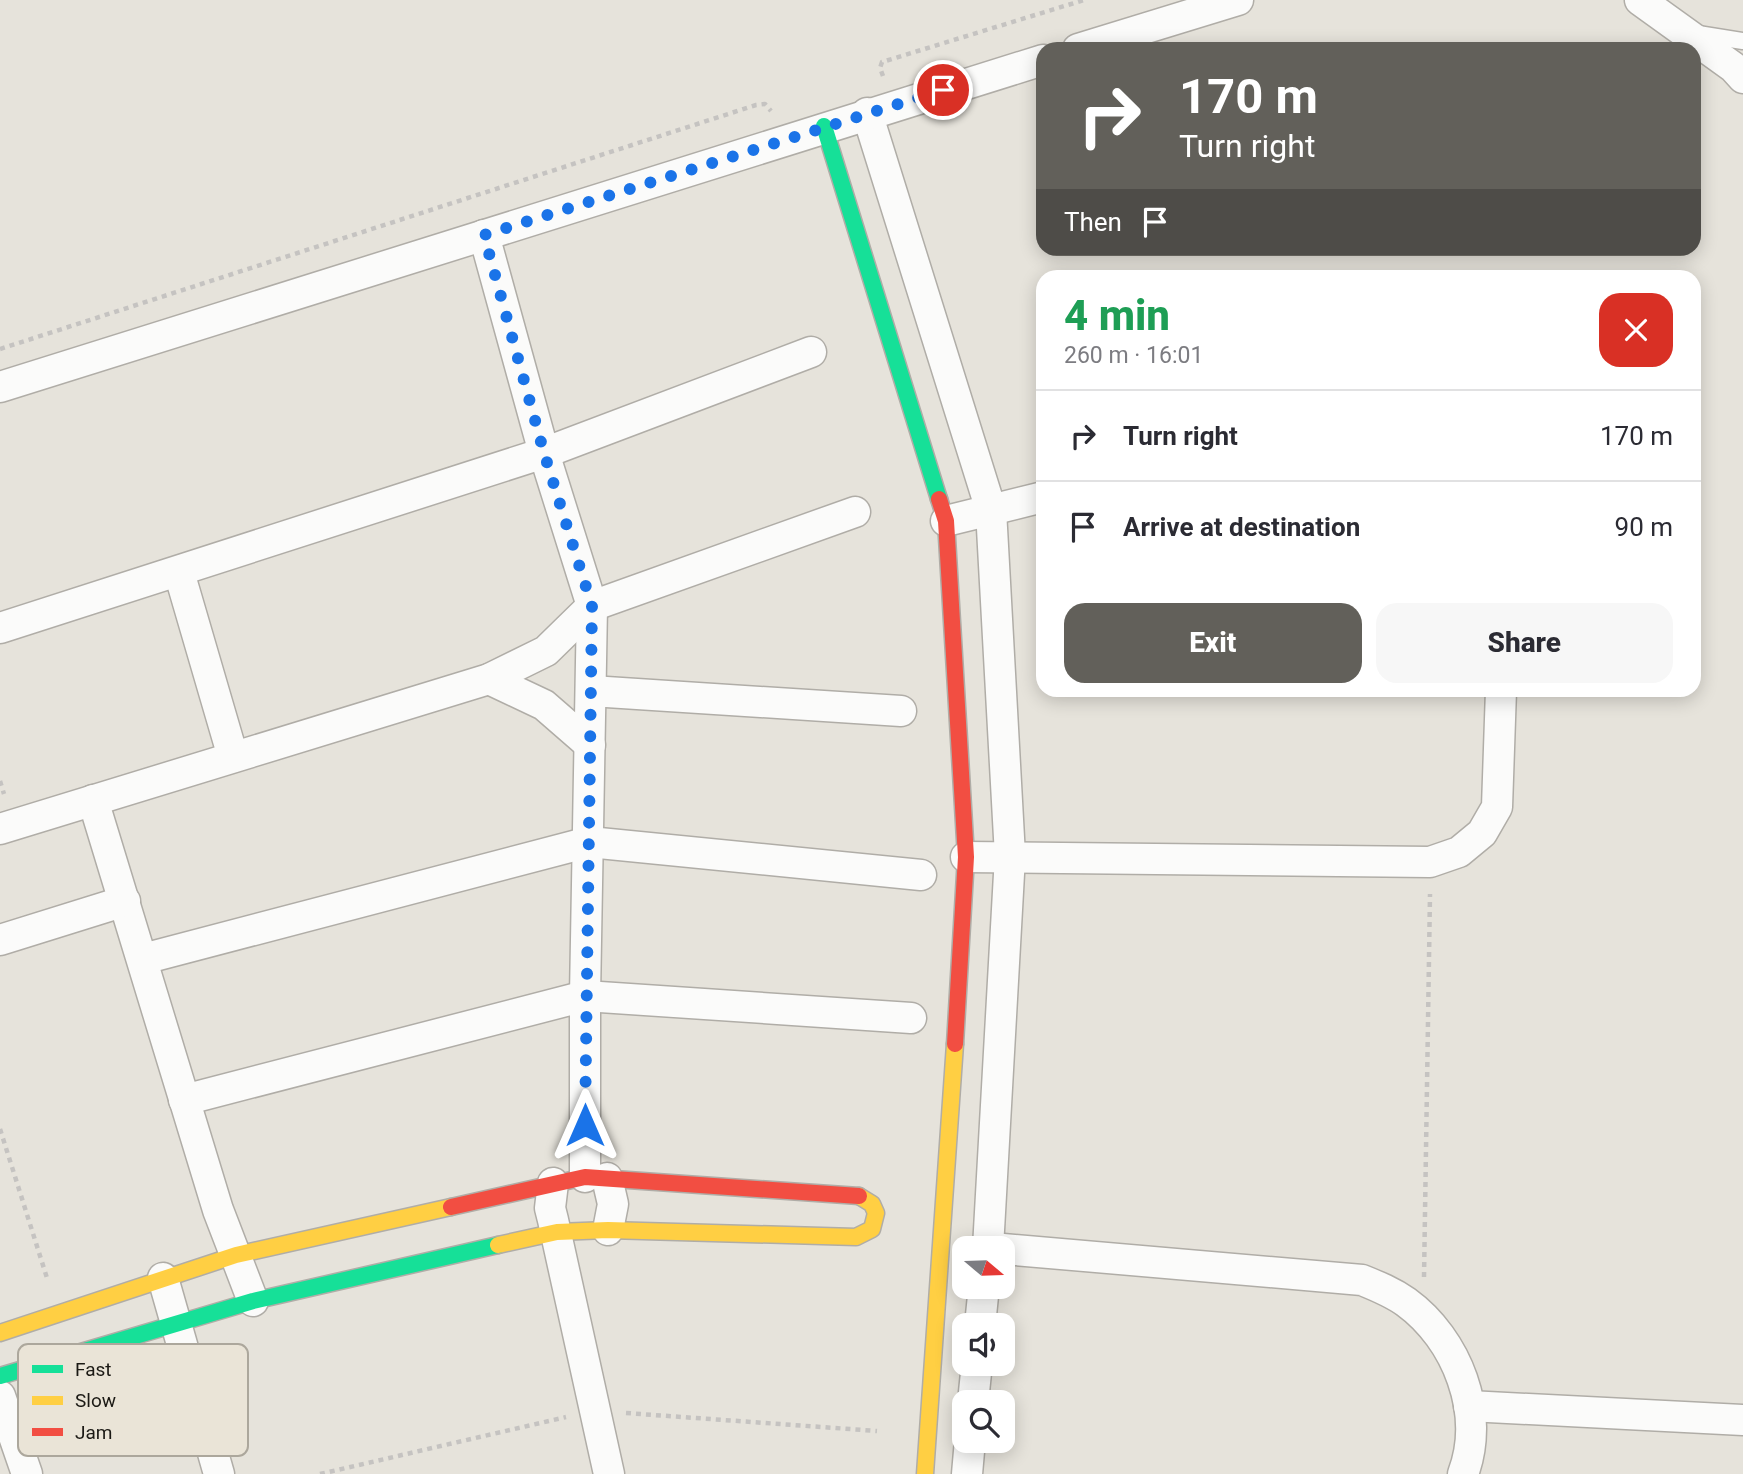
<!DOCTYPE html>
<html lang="en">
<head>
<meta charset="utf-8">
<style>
	body { margin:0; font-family:Roboto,sans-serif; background:#f7f7f7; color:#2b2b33; height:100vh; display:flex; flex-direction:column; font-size:26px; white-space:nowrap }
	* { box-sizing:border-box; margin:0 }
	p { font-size:23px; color:#7c7c81 }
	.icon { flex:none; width:38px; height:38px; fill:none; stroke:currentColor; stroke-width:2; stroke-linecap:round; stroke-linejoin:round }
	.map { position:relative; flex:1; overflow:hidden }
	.sheet { position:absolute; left:1036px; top:270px; width:665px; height:427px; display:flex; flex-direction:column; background:#fff; border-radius:21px; box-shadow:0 4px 18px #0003 }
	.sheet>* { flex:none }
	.hud { position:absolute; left:1036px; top:42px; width:665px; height:214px; border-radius:21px; box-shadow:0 4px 18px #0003; background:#62605a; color:#fff; overflow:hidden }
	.needle { width:46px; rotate:109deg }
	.buttons { position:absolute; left:952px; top:1236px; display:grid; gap:14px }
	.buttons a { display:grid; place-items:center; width:63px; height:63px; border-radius:14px; background:#fff; box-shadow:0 4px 18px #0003; font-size:35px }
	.pin { position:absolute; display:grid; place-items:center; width:60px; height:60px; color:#fff; margin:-30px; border:4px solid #fff; border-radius:50%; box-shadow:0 2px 7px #0007 }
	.me { position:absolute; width:77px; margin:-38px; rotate:0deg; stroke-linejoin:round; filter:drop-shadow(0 0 5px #0008) }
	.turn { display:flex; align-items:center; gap:24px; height:147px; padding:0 28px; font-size:32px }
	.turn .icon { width:91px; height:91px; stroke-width:2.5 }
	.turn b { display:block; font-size:49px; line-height:60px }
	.then { display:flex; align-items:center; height:66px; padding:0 28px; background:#0003; gap:14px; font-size:26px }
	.round { display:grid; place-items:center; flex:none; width:74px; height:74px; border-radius:21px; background:#f7f7f7 }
	.headline { display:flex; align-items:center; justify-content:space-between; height:119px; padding:0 28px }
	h1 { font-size:42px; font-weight:800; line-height:52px; color:#1e9e55 }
	.action { display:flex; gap:14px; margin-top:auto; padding:14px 28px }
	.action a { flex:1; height:80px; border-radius:21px; background:#62605a; color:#fff; font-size:28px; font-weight:800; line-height:80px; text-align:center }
	.action a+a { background:#f7f7f7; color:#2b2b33 }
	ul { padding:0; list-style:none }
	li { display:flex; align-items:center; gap:21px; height:91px; padding:0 28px; border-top:2px solid #e1e1e2 }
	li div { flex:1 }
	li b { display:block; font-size:26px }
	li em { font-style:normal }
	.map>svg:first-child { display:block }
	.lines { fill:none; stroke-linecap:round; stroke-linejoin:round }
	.lane-casing { stroke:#b0ada7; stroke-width:19 }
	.street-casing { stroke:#b0ada7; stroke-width:33 }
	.fast-casing { stroke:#b0ada7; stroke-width:19 }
	.slow-casing { stroke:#b0ada7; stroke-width:19 }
	.jam-casing { stroke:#b0ada7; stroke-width:19 }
	.path { stroke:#c5c3c1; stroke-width:4.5; stroke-dasharray:5 5; stroke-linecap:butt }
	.lane { stroke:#fbfbfa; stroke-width:16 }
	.street { stroke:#fbfbfa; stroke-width:30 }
	.fast { stroke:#16e098; stroke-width:16 }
	.slow { stroke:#ffcf43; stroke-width:16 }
	.jam { stroke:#f24e42; stroke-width:16 }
	.route { stroke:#1a73e8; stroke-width:12; stroke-dasharray:0 21.6 }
	.key { fill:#eae4d7; stroke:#aca79c; stroke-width:2 }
	.key-label { font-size:19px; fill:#1b1914 }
</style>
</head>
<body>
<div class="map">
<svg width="1743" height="1474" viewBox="0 0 1743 1474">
	<rect width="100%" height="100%" fill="#e6e3db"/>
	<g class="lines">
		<defs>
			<polyline id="lane" points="1698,34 1743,41"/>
			<g id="street">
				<polyline points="1640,0 1733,67 1743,78"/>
				<polyline points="1078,49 1238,0"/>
				<polyline points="867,113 991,510 1010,856 988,1248"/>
				<polyline points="484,235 544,453 592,606 585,996 585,1177"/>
				<polyline points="0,387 1043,60"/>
				<polyline points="946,521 1043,497"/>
				<polyline points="179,572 233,757"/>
				<polyline points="0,628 544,453 811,352"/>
				<polyline points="489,679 544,705 590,745"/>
				<polyline points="591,691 901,711"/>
				<polyline points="93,800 218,1210 253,1301"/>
				<polyline points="0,829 489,679 546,651 592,606 855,512"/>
				<polyline points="966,857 1430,862 1459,852 1482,833 1497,807 1501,690"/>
				<polyline points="0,940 125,901"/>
				<polyline points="143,959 589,842 921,875"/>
				<polyline points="184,1100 585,996 911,1018"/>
				<polyline points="607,1178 613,1204 608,1230"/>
				<polyline points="553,1183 550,1208 553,1220 609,1474"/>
				<path d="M1003,1249l359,31c15,6 30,12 44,22 51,37 80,111 57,172"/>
				<polyline points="163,1278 219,1474"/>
				<polyline points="980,1325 984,1286"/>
				<polyline points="0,1396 27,1474"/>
				<polyline points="973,1402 977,1363"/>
				<polyline points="1469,1406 1743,1420"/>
				<polyline points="967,1474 970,1440"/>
			</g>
			<g id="fast">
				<polyline points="824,126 939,499"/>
				<polyline points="0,1376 253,1301 498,1245"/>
			</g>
			<g id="slow">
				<polyline points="498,1245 557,1232 608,1230 856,1237 872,1229 876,1213 872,1204 859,1196"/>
				<polyline points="0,1333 236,1255 451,1207"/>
				<polyline points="925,1474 955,1044"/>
			</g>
			<g id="jam">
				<polyline points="939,499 946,521 966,857 955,1044"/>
				<polyline points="451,1207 585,1177 859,1196"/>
			</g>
		</defs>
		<use href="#lane" class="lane-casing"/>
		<use href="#street" class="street-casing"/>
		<use href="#fast" class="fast-casing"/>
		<use href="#slow" class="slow-casing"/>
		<use href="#jam" class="jam-casing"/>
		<g class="path">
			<polyline points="883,76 880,68 882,62 1084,0"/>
			<polyline points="0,349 756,105 765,104 771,111"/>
			<polyline points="0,781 4,794"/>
			<polyline points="0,1129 47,1278"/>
			<polyline points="1424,1277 1430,894"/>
			<polyline points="626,1413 877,1431"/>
			<polyline points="320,1474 566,1417"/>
		</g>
		<use href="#lane" class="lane"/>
		<use href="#street" class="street"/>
		<use href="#fast" class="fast"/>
		<use href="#slow" class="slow"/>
		<use href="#jam" class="jam"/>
	</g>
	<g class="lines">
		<polyline class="route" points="585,1125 592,606 544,453 484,235 943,90"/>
	</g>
	<rect x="18" y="1344" width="230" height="112" rx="10" class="key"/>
	<rect x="32" y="1365" width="31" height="8" fill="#16e098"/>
	<rect x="32" y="1396" width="31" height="9" fill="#ffcf43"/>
	<rect x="32" y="1428" width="31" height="8" fill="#f24e42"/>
	<g class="key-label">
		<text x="75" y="1376">Fast</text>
		<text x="75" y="1407">Slow</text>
		<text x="75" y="1439">Jam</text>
	</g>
</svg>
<div class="buttons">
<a><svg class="needle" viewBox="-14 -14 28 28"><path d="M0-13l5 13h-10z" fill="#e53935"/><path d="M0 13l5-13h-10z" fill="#7c7c81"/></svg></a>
<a><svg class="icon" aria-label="sound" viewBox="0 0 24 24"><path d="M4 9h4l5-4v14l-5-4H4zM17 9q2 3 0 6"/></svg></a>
<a><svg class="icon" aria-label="search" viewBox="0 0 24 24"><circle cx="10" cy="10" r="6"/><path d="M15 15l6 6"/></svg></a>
</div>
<div class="pin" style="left:943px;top:90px;background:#d93025"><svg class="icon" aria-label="arrive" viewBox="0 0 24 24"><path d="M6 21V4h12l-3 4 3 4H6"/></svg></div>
<svg class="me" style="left:585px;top:1125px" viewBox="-20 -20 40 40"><path d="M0-17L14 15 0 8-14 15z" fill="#1a73e8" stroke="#fff" stroke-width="4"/></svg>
<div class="hud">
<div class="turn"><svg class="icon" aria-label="right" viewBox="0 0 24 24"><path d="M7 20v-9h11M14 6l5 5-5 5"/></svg><div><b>170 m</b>Turn right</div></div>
<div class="then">Then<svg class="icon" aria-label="arrive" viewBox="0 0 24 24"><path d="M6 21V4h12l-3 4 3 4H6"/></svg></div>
</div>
<section class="sheet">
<div class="headline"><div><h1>4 min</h1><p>260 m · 16:01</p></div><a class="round" style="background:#d93025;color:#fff"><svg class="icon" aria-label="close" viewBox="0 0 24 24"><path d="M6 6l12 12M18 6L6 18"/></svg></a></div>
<ul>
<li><svg class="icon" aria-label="right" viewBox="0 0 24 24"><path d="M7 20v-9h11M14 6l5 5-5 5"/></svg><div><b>Turn right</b></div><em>170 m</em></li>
<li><svg class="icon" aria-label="arrive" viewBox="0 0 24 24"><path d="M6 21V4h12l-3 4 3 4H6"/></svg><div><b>Arrive at destination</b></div><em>90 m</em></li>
</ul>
<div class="action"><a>Exit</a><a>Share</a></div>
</section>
</div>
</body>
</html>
